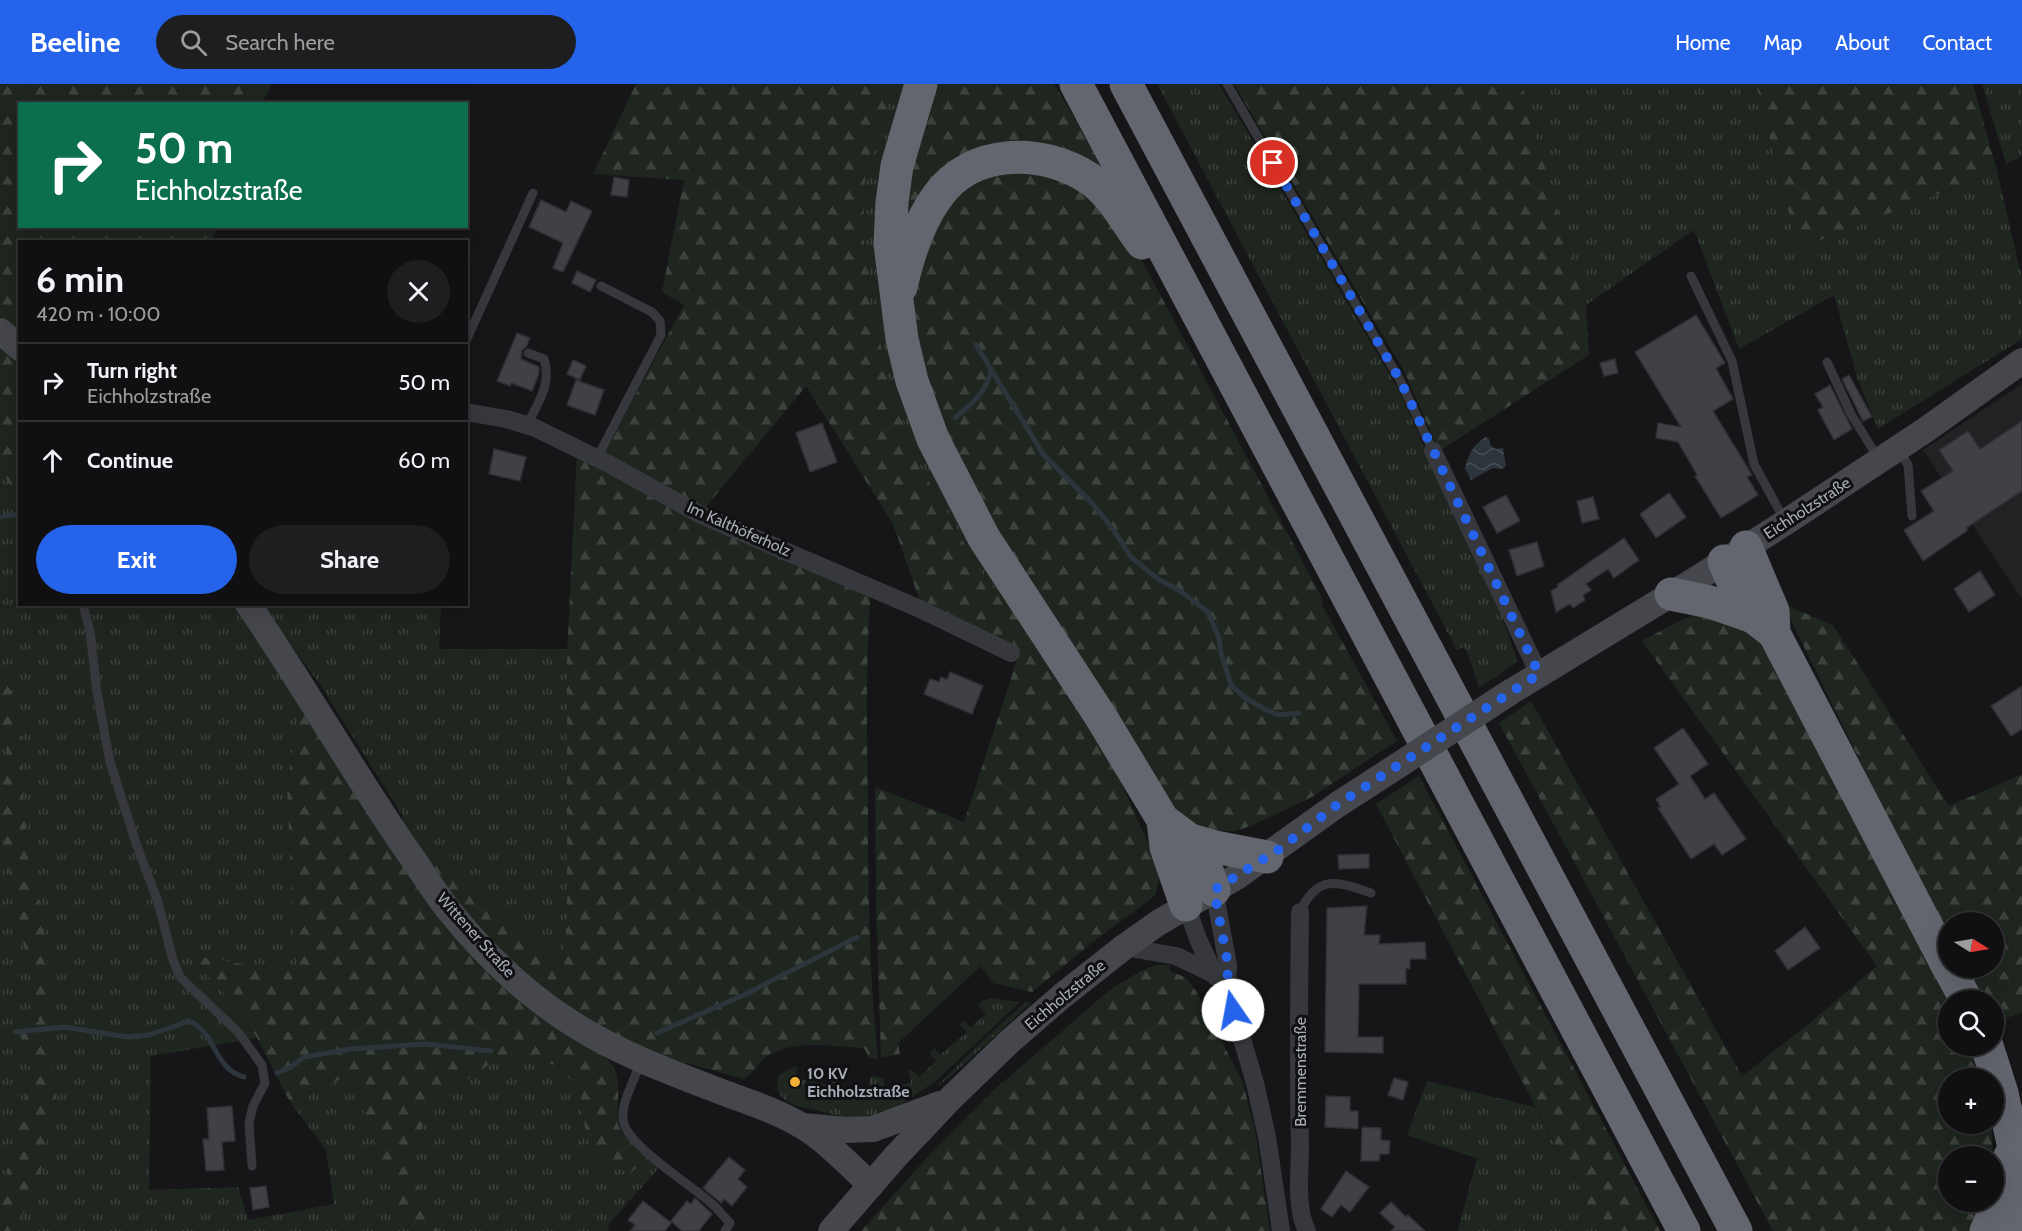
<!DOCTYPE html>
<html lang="en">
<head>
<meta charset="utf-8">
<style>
	body { margin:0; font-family:Cabin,sans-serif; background:#1e1e20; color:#f1f3f6; height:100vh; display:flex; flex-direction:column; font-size:22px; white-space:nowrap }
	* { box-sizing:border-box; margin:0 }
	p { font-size:20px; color:#9c9d9f }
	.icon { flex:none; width:33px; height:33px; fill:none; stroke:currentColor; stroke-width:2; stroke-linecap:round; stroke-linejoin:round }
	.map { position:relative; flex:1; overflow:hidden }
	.panel { position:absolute; left:18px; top:156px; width:450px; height:366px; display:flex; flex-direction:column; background:#101012; border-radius:0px; box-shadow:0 6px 24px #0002,0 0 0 2px #303032 }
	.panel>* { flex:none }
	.hud { position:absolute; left:18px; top:18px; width:450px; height:126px; border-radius:0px; box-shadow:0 6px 24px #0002,0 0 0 2px #303032; background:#0b6e4f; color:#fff; overflow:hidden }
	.needle { width:39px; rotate:101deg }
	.fabs { position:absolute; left:1938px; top:828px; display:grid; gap:12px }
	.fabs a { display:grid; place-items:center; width:66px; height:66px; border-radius:50%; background:#101012; box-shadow:0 6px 24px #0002,0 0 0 2px #303032; font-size:30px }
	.pin { position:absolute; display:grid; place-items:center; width:51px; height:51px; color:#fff; margin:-26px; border:3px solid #fff; border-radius:50%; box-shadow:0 2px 6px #0007 }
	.me { position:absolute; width:66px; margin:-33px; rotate:348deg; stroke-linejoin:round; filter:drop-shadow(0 0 4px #0008) }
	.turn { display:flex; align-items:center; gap:21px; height:126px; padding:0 18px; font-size:27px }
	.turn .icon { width:78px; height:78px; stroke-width:2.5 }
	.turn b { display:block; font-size:42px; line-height:51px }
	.round { display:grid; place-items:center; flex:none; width:63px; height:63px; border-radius:32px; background:#1e1e20 }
	.overview { display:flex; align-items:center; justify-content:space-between; height:102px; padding:0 18px }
	h1 { font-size:36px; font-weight:800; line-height:45px }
	.button { display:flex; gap:12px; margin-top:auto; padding:12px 18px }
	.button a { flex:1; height:69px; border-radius:36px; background:#2563eb; color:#fff; font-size:24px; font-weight:800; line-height:69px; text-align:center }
	.button a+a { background:#1e1e20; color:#f1f3f6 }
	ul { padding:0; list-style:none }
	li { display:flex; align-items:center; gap:18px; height:78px; padding:0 18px; border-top:2px solid #303032 }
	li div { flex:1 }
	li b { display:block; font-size:22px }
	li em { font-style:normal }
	header { display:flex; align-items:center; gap:36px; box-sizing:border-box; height:84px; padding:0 30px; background:#2563eb; color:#fff }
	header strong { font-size:28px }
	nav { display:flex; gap:33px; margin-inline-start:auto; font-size:21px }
	.search { width:420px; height:54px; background:#1e1e20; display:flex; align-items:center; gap:15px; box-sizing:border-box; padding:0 21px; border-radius:33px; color:#9c9d9f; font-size:22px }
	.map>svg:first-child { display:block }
	.built { fill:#222225 }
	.grass { fill:url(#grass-tufts) }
	.forest { fill:url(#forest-firs) }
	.water { fill:url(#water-waves) }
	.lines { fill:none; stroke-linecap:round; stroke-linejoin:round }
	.stream { stroke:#2c353c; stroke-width:5 }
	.building { fill:#404145; stroke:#303034; stroke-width:1.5 }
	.service { stroke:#37383d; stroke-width:9 }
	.minor { stroke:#37383d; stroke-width:18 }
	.secondary { stroke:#45474d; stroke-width:26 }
	.motorway { stroke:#63666e; stroke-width:33 }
	.secondary-bridge { stroke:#45474d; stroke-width:26 }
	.route { stroke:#2563eb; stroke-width:10; stroke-dasharray:0 18 }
	.poi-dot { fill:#f2b134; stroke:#111113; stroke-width:2 }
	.labels { text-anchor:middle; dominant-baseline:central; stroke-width:6; stroke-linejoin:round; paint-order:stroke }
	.street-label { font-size:16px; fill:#a8adb8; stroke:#111113 }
	.poi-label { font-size:16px; font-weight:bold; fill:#a8adb8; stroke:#111113; text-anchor:start }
</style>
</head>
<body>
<header>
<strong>Beeline</strong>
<div class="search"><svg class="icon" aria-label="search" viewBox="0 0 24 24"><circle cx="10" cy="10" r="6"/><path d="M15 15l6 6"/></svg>Search here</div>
<nav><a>Home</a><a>Map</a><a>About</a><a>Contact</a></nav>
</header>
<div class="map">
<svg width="2022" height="1147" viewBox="0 0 2022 1147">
	<defs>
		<pattern id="grass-tufts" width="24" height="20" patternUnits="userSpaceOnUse" patternTransform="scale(1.5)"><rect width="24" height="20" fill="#1e261f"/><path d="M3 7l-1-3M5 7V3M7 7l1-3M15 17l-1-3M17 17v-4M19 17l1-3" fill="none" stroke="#3c433d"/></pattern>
		<pattern id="forest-firs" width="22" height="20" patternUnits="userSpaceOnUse" patternTransform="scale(1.5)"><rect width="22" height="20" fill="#1e261f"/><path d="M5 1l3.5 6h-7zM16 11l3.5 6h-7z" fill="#3c433d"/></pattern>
		<pattern id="water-waves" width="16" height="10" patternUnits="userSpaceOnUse" patternTransform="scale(1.5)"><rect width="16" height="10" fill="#2c353c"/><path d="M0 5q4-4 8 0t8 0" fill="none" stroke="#485056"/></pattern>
	</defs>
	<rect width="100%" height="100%" fill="#161618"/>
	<polygon class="built" points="2022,300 2022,515 1923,366"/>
	<g class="grass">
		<polygon points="892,0 917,0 883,179 1028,539 984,494 918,379 891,304 869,212 863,148 865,95"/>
		<polygon points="1157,0 1219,0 1398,305 1499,525 1517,576 1514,580 1479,604 1469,573 1464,563 1457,566"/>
		<polygon points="1520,0 1756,0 1798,165 1997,87 2022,194 2022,255 1878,345 1857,293 1834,211 1739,265 1694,146 1586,221"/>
		<polygon points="1982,0 2022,0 2022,72 2006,80"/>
		<polygon points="0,260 19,279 20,520 238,521 300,617 287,701 293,849 299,889 188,871 235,921 257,954 151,972 149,1106 238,1103 248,1136 334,1120 326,1066 290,1018 352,990 378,1073 411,1147 0,1147"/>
		<polygon points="261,521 441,521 439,565 568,565 567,831 564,883 404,734 319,599"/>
		<path d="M992,914l28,4 -83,78 -47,32 -5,2 -3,-3 -5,1 1,3 -26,4 -55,-13c-16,-6 -24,-14 -18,-31l14,-8h4l-1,11 35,7 3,-11 7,1 -2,10 30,5 1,-14 13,2 2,11 26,-6 -3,-12 3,-2 8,8 17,-16 -6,-7 4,-6 6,7 27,-23 -7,-7 3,-5 8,7 15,-13 -8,-8 4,-5z"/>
		<polygon points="1025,918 1031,919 950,993 936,1003 980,959"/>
		<polygon points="497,975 557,981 580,1006 585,1044 649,1075 659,1084 608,1141 609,1147 438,1147 410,1080 430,1020"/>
		<polygon points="1427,997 1535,1023 1601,1147 1458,1147 1477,1074 1407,1051"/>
	</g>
	<g class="forest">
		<polygon points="0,0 272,0 262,19 20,20 20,142 217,143 212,157 20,158 19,250 0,233"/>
		<polygon points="636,0 892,0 865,95 863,148 869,212 891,304 918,379 984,494 1028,539 1103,657 1161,789 1155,811 1151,815 1098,854 1032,908 993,899 981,882 898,959 900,970 881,974 876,819 875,703 964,738 1019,570 922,523 893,440 806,302 704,425 603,371 684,221 662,208 684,96 593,90"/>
		<polygon points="934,0 1054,0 1113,98 1024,62 899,155 901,131"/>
		<polygon points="1234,0 1520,0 1586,221 1589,271 1439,367 1405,289"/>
		<polygon points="1756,0 1973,0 1997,87 1798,165"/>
		<polygon points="1053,84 1122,139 1322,514 1322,521 1397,657 1312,713 1251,742 1235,747 1213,747 1188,741 1171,719 965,393 934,324 919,261 914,215 919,175 953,109 976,92"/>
		<polygon points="0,260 19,279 19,416 0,384"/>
		<path d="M577,368l294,139c-6,70 -4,140 -3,210 0,86 1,172 10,258l-9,-1 -5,-10c-30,-1 -65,-9 -93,6 -11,5 -16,18 -27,25l-80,-22 -57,-25 -58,-35 -89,-87 -63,-87 7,-5 160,148 3,-51v-259z"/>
		<polygon points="1783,520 1833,541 1949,722 2022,690 2022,929 1994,938 1994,916 1978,916 1962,884 1994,884 1994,838 1948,838 1948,856"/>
		<polygon points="1693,532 1719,534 1760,554 1863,735 1948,919 1948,962 1968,962 1976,978 1980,994 1948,994 1948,1040 1991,1040 1993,1072 1948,1072 1948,1118 1986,1118 1978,1147 1773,1147 1499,639 1531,617 1742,992 1806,942 1877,882 1642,557 1683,535"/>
		<polygon points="0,579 21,634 24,733 47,866 50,952 56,1013 37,1107 13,1147 0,1147 0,1104 6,1095 31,988 18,939 39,938 0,741 0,708 7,662 0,637"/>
		<path d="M300,617l89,140 202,204c27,22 28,25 27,60 0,5 -1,13 0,19 4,13 22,25 31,35l-19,14 -32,-12 -13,-33 -5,-38 -23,-25 -60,-6 -67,46 -20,59 28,67h-27l-33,-74 -26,-83 -62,28 -33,-64 -22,-33 -48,-50 112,18 -6,-40 -6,-148z"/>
		<polygon points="1419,692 1660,1147 1601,1147 1376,720"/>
		<polygon points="1156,881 1170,881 1170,887 1185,893 1196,907 1243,999 1255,1046 1270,1147 861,1147 932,1068 994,1006 1111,905 1141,887"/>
	</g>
	<path class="water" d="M1486,353l3,2 2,7 5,3 7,-1 3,18 -4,3 -9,-1 -22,12 -6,-12c4,-15 8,-23 21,-31z"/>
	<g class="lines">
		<g class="stream">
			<polyline points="976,261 1043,370 1091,418 1112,444 1131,473 1158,495 1182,508 1208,528 1219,554 1221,569 1231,601 1244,613 1266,626 1279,631 1299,629"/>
			<path d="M955,334c17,-14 30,-25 36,-46"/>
			<polyline points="0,433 20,430"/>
			<path d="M15,948l50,-5 62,10 22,-2 40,-14c27,10 24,48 55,56"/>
			<polyline points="657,949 746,910 857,853"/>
			<polyline points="277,989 289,984 304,973 351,965 425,960 491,967"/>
		</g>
	</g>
	<g class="building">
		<polygon points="614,93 629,96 627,113 611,111"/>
		<polygon points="541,116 566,128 571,117 592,127 563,188 553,184 563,159 529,143"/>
		<polygon points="577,187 596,196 590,208 572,199"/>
		<polygon points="1696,231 1725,279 1716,284 1733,315 1713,327 1752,391 1747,393 1758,411 1721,434 1695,392 1697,391 1678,358 1656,354 1658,339 1681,343 1635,268"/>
		<polygon points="517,249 530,254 526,263 522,266 521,275 539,283 539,289 532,307 511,299 510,302 497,297"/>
		<polygon points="1615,275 1618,289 1604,292 1600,279"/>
		<polygon points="573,276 586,282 580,296 567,290"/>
		<polygon points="1849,291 1872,333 1863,337 1842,295"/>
		<polygon points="576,296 604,306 595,331 567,321"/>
		<polygon points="1830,301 1852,345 1834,356 1818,326 1823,323 1815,310"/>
		<polygon points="2022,337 2022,407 1966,444 1968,446 1923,477 1904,446 1934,427 1921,407 1953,387 1939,366 1968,347 1980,365"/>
		<polygon points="822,339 837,378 810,388 796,349"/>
		<polygon points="494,365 526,373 520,397 489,390"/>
		<polygon points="1669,409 1686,433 1656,454 1640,430"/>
		<polygon points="1506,411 1520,437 1497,449 1483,423"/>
		<polygon points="1593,413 1599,435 1582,439 1577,417"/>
		<polygon points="1624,454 1639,476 1614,494 1608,485 1586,500 1591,506 1583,511 1585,516 1573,524 1570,520 1556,528 1551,507 1558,503 1557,501"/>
		<polygon points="1537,458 1544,482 1517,492 1509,466"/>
		<polygon points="1980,487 1995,511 1969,528 1954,505"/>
		<polygon points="950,588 983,602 972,630 924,610 930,595 939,598 941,593 947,596"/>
		<polygon points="2022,602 2022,645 2011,652 1991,622"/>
		<polygon points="1683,644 1708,680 1690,692 1705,715 1714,709 1746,755 1722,771 1714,760 1691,775 1658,724 1661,723 1656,715 1679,700 1654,664"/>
		<polygon points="1369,770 1369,784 1339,785 1338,771"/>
		<polygon points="1367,822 1364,851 1380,851 1379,860 1425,858 1426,875 1410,875 1410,885 1406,884 1406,900 1359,900 1358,953 1383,953 1383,969 1325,968 1327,824"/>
		<polygon points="1805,843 1820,864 1788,886 1775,867"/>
		<polygon points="1394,994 1408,998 1403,1016 1388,1011"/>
		<polygon points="1326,1012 1350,1013 1350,1027 1358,1027 1358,1045 1325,1043"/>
		<polygon points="232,1022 235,1057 222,1058 224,1086 206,1087 203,1055 209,1055 207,1024"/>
		<polygon points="1362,1043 1381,1044 1381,1056 1390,1057 1389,1070 1380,1070 1379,1077 1361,1077"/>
		<polygon points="729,1073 745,1086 738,1095 747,1103 732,1122 724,1115 721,1119 703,1104"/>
		<polygon points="1346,1087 1369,1103 1350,1128 1341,1121 1332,1133 1321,1125"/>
		<polygon points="266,1102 269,1123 253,1126 250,1104"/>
		<polygon points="695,1114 712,1130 699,1147 682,1147 672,1138 665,1147 630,1147 635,1141 628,1136 643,1117 670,1138 687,1117 691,1120"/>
		<polygon points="1391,1118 1406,1133 1408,1131 1425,1147 1391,1147 1395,1143 1380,1129"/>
	</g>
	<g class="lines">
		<g class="service">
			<polyline points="1227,0 1400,296 1433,367"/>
			<polyline points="1691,192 1732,277 1754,380 1785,437"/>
			<polyline points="466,257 533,109"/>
			<polyline points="1827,278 1851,330 1878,374"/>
			<path d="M527,341c11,-22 25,-41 17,-66l-16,-6"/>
			<polyline points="1898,365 1908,381 1912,432"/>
			<polyline points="597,374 661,251 660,237 652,228 601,202"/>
			<polyline points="83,520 90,548 97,608 110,678 137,762 158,818 173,876 180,893 238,948 262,981 265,999 253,1022 249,1039 252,1082"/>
			<path d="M1300,828c17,-38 38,-31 71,-19"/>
			<path d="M641,977c-6,18 -19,39 -18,57 0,26 69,67 88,85 7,6 13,14 19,20l-5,8"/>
		</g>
		<g class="minor">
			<polyline points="466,328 506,335 533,343 609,380 699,430 920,525 1011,569"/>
			<polyline points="1433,367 1539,590"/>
			<polyline points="1214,806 1228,881 1227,904 1255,999 1267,1053 1281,1147"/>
			<polyline points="1186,821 1198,855 1215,892"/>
			<path d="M1300,828c-1,78 -2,155 0,233 0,27 -5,62 7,86"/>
			<polyline points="1124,863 1176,872 1214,890"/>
		</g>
		<g class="secondary">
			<polyline points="0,247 20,264"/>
			<path d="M248,520c55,80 103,165 158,245 14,19 26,40 41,59 35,44 76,84 123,114 49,32 103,51 157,72 25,9 52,18 75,32 24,14 48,40 69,59"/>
			<polyline points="1509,609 1698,494 1786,438 1924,347 2022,277"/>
			<polyline points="803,1042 846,1046 873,1045 940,1020"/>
			<polyline points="831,1147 896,1072 948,1017 1010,957 1062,912 1124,863 1158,839 1238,792 1337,721 1388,688"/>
		</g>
		<g class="motorway">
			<polyline points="921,0 897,82 892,118 890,160 902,255 912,297 933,355 984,454 1101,633 1163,736 1190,756 1215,763 1267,773"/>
			<polyline points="1076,0 1684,1147"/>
			<polyline points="1126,0 1736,1147"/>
			<path d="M901,203c7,-31 17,-64 36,-90 34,-49 106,-50 153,-18 22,15 36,43 52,64"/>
			<polyline points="1746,463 1773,527 1774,549 1948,883"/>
			<polyline points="1724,477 1735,503 1753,533 1774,549"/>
			<polyline points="1671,510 1710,518 1753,533"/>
			<polyline points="1163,736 1166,763 1186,821"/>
			<polyline points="1190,756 1203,775 1214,806"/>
			<polyline points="1949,884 1966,916"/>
			<polyline points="1987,962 2002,1009 2020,1091 2019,1124 2014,1147"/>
			<path d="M1986,1147c12,-23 15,-51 24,-75"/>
		</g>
		<polyline class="secondary-bridge" points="1388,688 1509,609"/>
	</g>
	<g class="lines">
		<polyline class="route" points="1233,926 1227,904 1228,881 1214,806 1278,766 1337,721 1539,590 1400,296 1273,79"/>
	</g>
	<circle class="poi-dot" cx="795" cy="998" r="6"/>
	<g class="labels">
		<g class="street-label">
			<text transform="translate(1807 424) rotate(-33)">Eichholzstraße</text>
			<text transform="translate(739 445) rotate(24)">Im Kalthöferholz</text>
			<text transform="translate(476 851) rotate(48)">Wittener Straße</text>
			<text transform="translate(1065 911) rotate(-40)">Eichholzstraße</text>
			<text transform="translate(1300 988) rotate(-90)">Bremmenstraße</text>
		</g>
		<g class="poi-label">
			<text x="807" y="989">10 KV<tspan x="807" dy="18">Eichholzstraße</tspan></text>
		</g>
	</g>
</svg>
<div class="fabs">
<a><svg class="needle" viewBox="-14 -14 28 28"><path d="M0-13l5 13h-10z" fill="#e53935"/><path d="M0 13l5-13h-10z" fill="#9c9d9f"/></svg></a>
<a><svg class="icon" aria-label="search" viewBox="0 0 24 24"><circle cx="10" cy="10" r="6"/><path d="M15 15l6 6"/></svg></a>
<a>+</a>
<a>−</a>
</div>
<div class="pin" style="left:1273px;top:79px;background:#d93025"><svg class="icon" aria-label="arrive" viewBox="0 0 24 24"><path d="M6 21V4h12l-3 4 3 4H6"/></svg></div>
<svg class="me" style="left:1233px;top:926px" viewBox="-20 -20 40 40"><circle r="19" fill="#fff"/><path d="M0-13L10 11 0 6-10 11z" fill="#2563eb"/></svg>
<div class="hud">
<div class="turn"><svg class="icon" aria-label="right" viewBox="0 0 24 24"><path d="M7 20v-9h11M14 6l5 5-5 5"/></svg><div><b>50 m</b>Eichholzstraße</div></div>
</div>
<section class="panel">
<div class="overview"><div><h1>6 min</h1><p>420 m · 10:00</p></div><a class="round"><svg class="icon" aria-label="close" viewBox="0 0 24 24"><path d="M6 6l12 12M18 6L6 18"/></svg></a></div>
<ul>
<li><svg class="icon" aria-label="right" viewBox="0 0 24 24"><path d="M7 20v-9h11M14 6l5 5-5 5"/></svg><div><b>Turn right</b><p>Eichholzstraße</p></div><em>50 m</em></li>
<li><svg class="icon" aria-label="ahead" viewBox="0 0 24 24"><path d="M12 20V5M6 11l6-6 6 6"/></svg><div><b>Continue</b></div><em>60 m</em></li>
</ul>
<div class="button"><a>Exit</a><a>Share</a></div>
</section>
</div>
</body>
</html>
